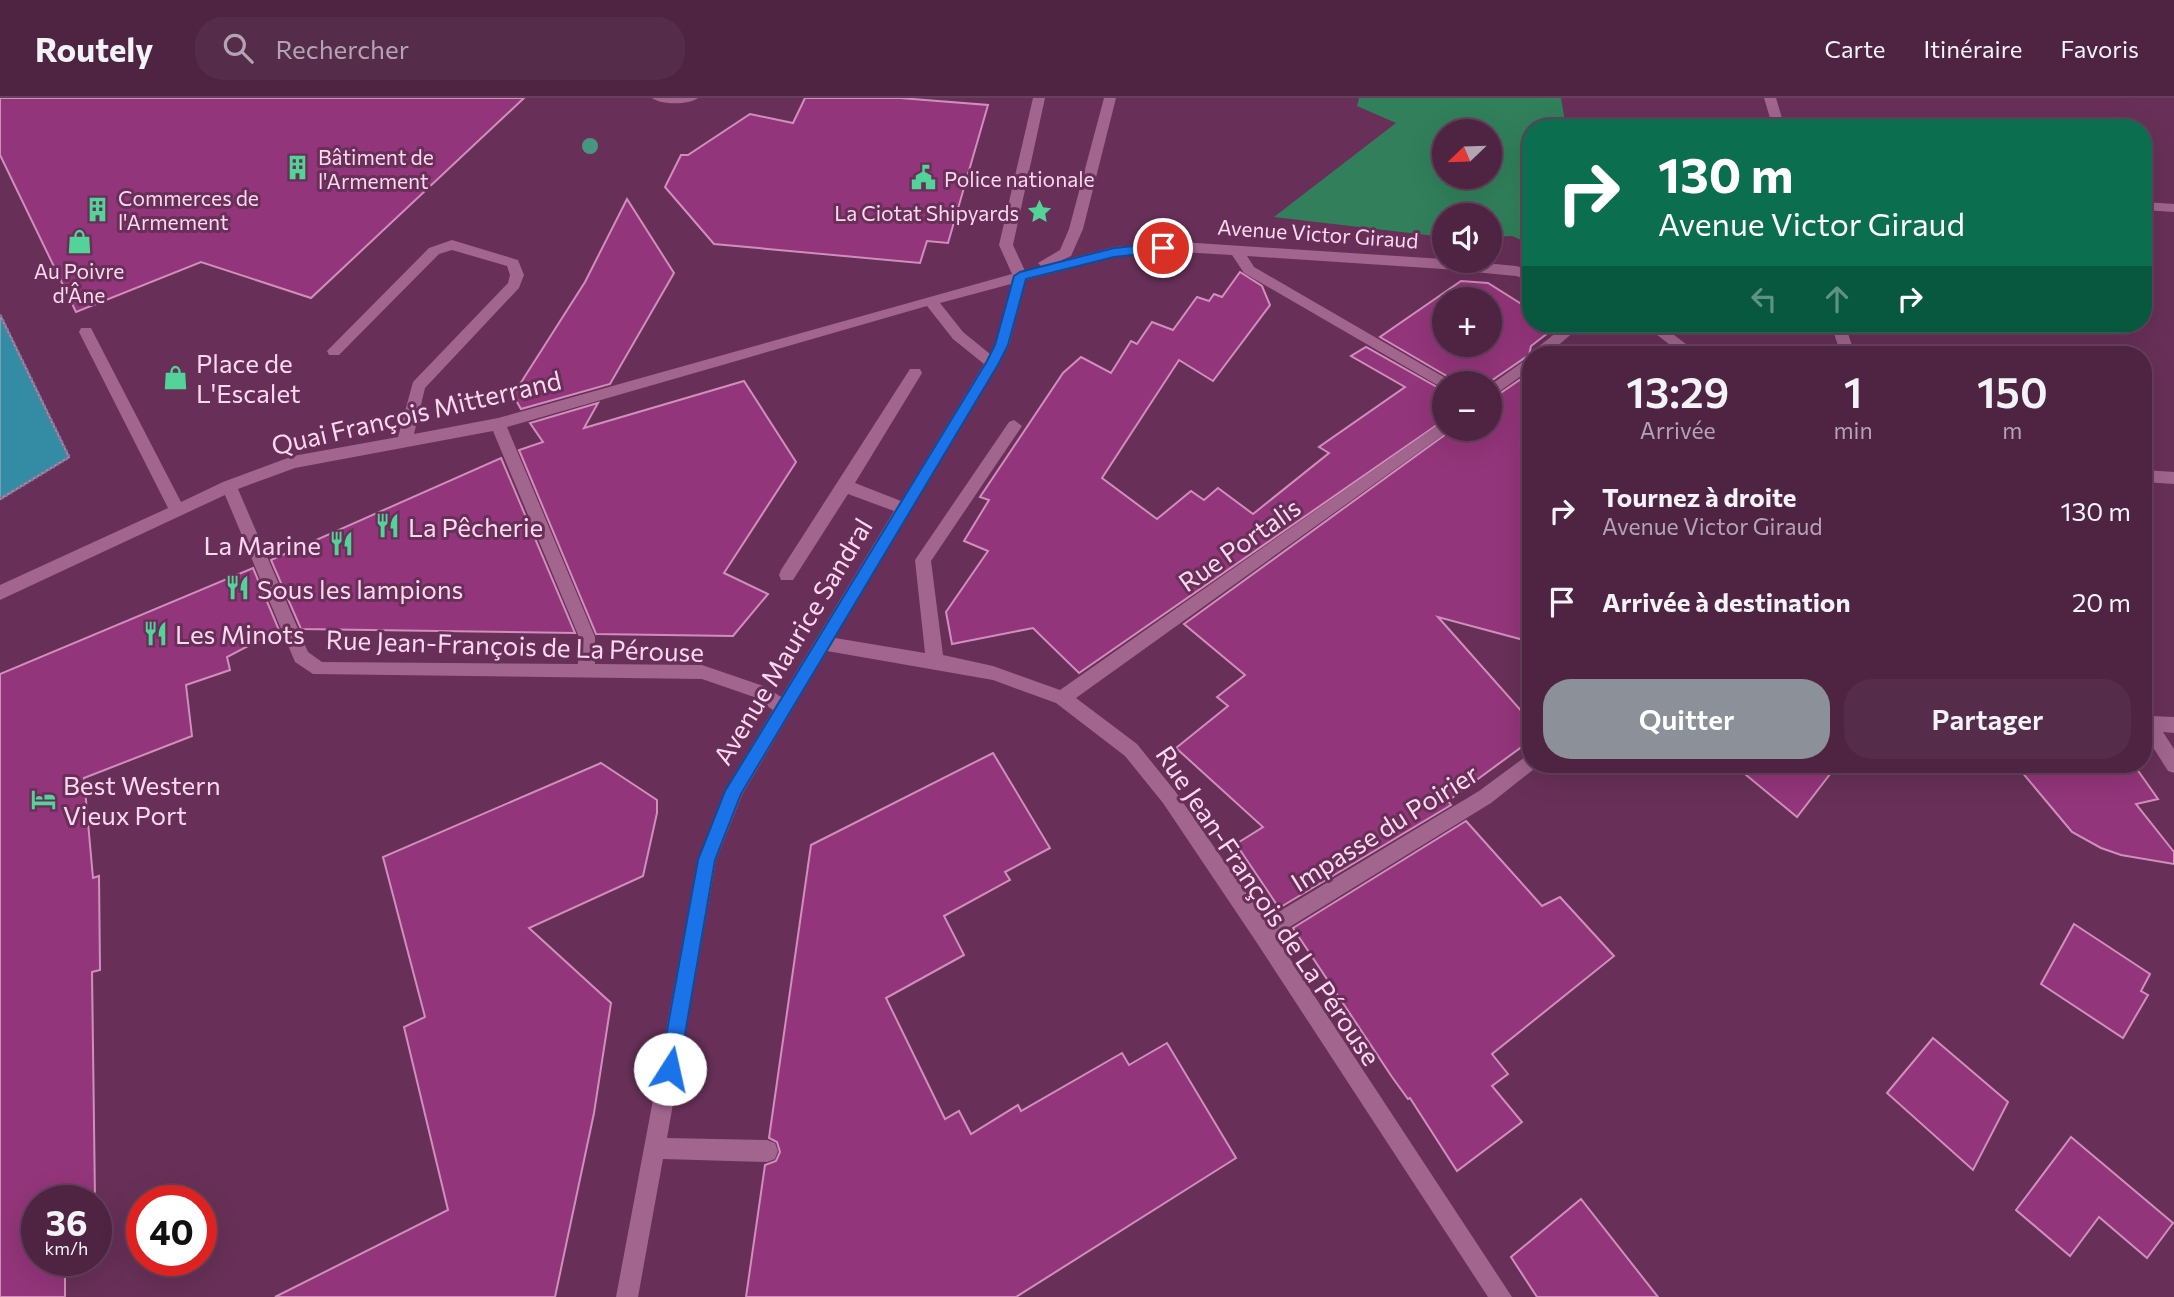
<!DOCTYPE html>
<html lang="fr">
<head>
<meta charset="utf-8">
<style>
	body { margin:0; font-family:Commissioner,sans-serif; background:#552c49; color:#f1f3f6; height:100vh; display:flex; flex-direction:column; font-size:26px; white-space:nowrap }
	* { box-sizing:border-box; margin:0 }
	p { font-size:23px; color:#b3a4b2 }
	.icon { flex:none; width:38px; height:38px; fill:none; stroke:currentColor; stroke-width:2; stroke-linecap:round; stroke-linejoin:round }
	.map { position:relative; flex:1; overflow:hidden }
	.details { position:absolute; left:1522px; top:248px; width:630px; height:427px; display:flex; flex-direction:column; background:#4e2442; border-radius:28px; box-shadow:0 7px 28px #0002,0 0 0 2px #65415b }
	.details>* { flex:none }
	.top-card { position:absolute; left:1522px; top:21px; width:630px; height:214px; border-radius:28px; box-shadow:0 7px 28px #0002,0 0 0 2px #65415b; background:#0b6e4f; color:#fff; overflow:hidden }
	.needle { width:46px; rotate:247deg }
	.buttons { position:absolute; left:1432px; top:21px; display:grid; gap:14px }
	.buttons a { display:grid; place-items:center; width:70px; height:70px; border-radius:50%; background:#4e2442; box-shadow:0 7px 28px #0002,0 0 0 2px #65415b; font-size:35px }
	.speed { position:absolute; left:21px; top:1087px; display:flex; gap:14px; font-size:35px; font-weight:700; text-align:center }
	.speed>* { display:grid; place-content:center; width:91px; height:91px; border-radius:50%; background:#4e2442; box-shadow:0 7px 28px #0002,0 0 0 2px #65415b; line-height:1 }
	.speed small { font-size:18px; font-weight:400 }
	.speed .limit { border:10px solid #d22; background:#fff; color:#111 }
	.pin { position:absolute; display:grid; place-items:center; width:60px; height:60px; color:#fff; margin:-30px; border:4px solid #fff; border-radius:50%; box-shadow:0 2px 7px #0007 }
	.me { position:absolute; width:77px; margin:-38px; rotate:10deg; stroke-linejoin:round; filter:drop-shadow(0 0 5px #0008) }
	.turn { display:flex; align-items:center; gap:24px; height:147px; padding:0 21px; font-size:32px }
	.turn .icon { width:91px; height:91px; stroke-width:2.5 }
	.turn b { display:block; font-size:49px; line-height:60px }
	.lanes { display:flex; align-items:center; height:66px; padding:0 21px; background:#0003; justify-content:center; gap:35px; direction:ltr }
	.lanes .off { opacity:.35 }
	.eta { display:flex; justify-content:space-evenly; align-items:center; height:119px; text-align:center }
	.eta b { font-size:42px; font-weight:600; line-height:49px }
	.primary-button { display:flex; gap:14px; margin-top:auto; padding:14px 21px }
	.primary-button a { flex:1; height:80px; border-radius:28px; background:#8c9099; color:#fff; font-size:28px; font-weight:600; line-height:80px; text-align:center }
	.primary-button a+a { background:#552c49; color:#f1f3f6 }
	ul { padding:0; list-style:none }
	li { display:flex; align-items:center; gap:21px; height:91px; padding:0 21px }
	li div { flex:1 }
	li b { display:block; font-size:26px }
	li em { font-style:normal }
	header { display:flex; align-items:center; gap:42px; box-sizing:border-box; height:98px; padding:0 35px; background:#4e2442; border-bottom:2px solid #65415b }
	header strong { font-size:33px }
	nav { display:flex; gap:38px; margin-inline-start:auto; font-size:24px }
	.search { width:490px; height:63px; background:#552c49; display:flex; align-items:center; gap:18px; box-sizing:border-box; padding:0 24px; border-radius:28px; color:#b3a4b2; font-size:26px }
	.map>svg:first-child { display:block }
	.green { fill:#31805b; fill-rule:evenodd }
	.water { fill:#348ca4; stroke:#70a3ba; stroke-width:2 }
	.building { fill:#93357a; stroke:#d08fba; stroke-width:2; fill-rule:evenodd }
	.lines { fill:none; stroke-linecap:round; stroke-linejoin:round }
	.path { stroke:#9a698b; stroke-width:3.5; stroke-dasharray:2.5 2.5; stroke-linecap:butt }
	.minor { fill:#a1658e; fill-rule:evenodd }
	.tree { fill:#48967e }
	.route { fill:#1a73e8; stroke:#114b97; stroke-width:2 }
	.labels { text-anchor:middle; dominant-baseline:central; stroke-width:6; stroke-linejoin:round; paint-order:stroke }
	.far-poi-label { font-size:21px; fill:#fbd8ee; stroke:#683058; text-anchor:start }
	.far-street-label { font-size:21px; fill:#fbd8ee; stroke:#683058 }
	.poi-label { font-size:26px; fill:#fbd8ee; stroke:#683058; text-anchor:start }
	.street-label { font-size:26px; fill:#fbd8ee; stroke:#683058 }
</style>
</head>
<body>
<header>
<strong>Routely</strong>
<div class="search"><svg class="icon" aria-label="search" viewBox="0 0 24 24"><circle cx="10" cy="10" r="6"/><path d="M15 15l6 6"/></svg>Rechercher</div>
<nav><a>Carte</a><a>Itinéraire</a><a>Favoris</a></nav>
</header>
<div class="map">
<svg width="2174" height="1199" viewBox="0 0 2174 1199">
	<rect width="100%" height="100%" fill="#683058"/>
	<path class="green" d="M1359,0h202l5,30h-35v116l-19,-8 -23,1v-22h-45v22l-170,-20 122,-94 -39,-17zM1444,33h45v46h-45z"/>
	<polygon class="water" points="0,217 69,359 0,401"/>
	<g class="building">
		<polygon points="0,0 524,0 311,200 201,164 76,214 0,57"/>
		<polygon points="805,0 900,0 988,7 948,145 927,143 920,165 714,146 665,89 681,57 688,57 750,16 793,25"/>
		<polygon points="627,101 674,175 610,286 521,311 513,297 585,184"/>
		<polygon points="1240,174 1262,188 1270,207 1213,283 1179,262 1102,380 1157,421 1191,393 1204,402 1218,390 1253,416 1329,355 1319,349 1405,289 1351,258 1366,249 1444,293 1444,322 1079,575 1033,530 952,546 946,514 988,453 964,443 989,402 980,399 1063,275 1081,259 1111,275 1131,243 1137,246 1152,224 1173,232 1197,199 1209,203 1214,196 1222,199"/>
		<path d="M1461,183l27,2 43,27v14l26,2 -26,20 -2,9 -41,28h-34l-4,-5 -70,-41zM1444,201h45v46h-45z"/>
		<polygon points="1531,274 1531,544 1438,519 1531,624 1531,642 1448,703 1451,707 1279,810 1236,746 1263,729 1176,650 1228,608 1217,599 1245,577 1184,526 1453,331 1489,331 1489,303"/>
		<polygon points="744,283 796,364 724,475 768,496 733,538 596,536 519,352 543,344 530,325 598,305 584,330"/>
		<polygon points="501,360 575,535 301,531 271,462"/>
		<polygon points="253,470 279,532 227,559 230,572 186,587 192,638 84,680 93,780 99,778 100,872 92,874 95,1102 37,1102 37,1162 65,1162 65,1199 0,1199 0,576"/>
		<polygon points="993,655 1050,750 1005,774 1010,782 944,818 964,857 886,900 945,1021 959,1013 971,1036 1018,1007 1021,1013 1122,955 1129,967 1167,945 1236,1060 1016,1199 746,1199 765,1067 776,1063 780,1054 777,1044 769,1040 811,747"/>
		<polygon points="601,665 657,702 657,715 643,778 529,830 611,905 594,1015 555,1199 275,1199 448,1112 404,929 425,919 383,759"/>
		<polygon points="1734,667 1837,667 1797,719"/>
		<polygon points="2016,667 2134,667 2158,701 2136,706 2174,754 2174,766 2121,757 2101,750 2072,734"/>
		<polygon points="1466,723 1542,808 1560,799 1614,858 1492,956 1508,976 1492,988 1522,1024 1457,1073 1410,1000 1408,1001 1392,979 1293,830"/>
		<polygon points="2074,826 2150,876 2141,893 2148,897 2123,940 2041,886"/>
		<polygon points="1933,940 2008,1004 1973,1072 1887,995"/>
		<polygon points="2071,1039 2173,1125 2147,1160 2099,1119 2070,1158 2016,1112"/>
		<polygon points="1581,1101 1658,1199 1537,1199 1511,1159"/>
	</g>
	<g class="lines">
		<polyline class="path" points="0,217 69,359 0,401"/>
		<g class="minor">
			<path d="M652,0h46c-9,7 -37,7 -46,0z"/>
			<path d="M1033,0h12l-32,147 12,26 16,-5 -3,-3 22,-13 9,-21 35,-131h12l-33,131 -12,27 -11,5 54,-14 67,-5 262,17 73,7 15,4v10l-15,-4 -73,-7 -196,-13 7,11 195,113 2,3h-7v6l-200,-116 -12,-18 -51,-3 -67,5 -88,23 -17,65 -174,293 90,15 -10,-93 94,-138 5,-2 8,6 -91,135 12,94 50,11 67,24 379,-266 5,-2v7h7l-375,269 61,46 38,47 90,129 214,-129 46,-34 6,-2v10h8l-48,38 -216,133 237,361h-24l-233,-357 -92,-137 -38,-47 -69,-53 -63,-23 -166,-29 -85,144 -26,65 -49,278 100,2 8,3 3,8 -3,8 -8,3 -104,-3 -25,138h-22l82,-437 30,-75 45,-75 -19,-13 -52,-18 -389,-5 -18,-12 -70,-167 -225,105v-15l168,-77 -89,-176 2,-4h10l2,4 88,170 42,-20 70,-26 105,-19 15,-55 95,-99 2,-8 -3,-9 -55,-16 -13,4 -100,101h-10l-2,-4 102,-103 23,-8 66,20 6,15 -5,13 -94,100 -11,46 84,-16 514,-144 -13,-29zM1011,186l-16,61 -5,9 -27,-22 -23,-29zM927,208l26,33 31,25 -83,137 -46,-18 67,-110 -2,-4h-10l-129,201 -2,5 2,5h12l55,-86 46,17 -113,186 -15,-10 -64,-22 -107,-1v-27l-88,-210zM493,333l86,206 -1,27 -256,-2 -14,-10 -70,-163 57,-21z"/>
			<polygon points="1764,0 1776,0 1785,30 1773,30"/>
			<polygon points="2144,104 2174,106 2174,114 2144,112"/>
			<polygon points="1567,226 1583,226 1547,257 1531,257 1531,271 1489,301 1489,288 1531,258 1531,257 1533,253"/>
			<polygon points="1643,226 1660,226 1700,257 1683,257"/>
			<polygon points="1831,226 1845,226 1855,257 1841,257"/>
			<polygon points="2144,372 2174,374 2174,386 2144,384"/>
			<polygon points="2144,613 2152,618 2174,619 2174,635 2163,634 2174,651 2174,675 2168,673 2144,635"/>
		</g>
	</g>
	<circle class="tree" cx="590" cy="48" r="8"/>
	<polygon class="route" points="1163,145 1169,150 1167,153 1114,159 1026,181 1008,247 999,265 741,696 715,762 679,971 676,978 670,981 663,978 660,971 698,762 725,693 987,263 995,247 1014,178 1020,174 1114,150"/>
	<defs>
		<symbol id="building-bare" viewBox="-9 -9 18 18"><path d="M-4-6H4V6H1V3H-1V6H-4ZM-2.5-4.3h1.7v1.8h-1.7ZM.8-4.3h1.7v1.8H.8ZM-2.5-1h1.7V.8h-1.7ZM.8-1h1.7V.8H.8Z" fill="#52d397" stroke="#683058" stroke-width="2.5" paint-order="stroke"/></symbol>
		<symbol id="civic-bare" viewBox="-9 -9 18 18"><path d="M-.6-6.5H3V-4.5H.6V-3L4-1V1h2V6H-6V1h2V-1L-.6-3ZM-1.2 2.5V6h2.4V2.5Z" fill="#52d397" stroke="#683058" stroke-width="2.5" paint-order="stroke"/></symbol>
		<symbol id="sight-bare" viewBox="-9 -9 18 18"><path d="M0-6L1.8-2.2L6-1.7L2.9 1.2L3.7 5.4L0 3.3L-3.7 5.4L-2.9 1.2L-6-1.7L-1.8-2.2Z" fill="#52d397" stroke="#683058" stroke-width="2.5" paint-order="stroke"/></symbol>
		<symbol id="shop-bare" viewBox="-9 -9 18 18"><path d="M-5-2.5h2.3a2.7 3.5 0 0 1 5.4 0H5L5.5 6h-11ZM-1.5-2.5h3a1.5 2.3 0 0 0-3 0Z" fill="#52d397" stroke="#683058" stroke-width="2.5" paint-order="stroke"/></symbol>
		<symbol id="restaurant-bare" viewBox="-9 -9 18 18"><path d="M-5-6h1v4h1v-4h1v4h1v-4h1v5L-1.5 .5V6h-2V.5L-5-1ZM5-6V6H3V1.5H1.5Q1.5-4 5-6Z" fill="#52d397" stroke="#683058" stroke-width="2.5" paint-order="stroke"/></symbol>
		<symbol id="hotel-bare" viewBox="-9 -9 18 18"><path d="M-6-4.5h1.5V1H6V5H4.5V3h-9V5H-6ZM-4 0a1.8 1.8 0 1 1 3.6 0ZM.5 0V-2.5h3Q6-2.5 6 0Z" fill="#52d397" stroke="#683058" stroke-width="2.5" paint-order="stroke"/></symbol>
	</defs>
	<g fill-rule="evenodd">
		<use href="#building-bare" x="280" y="52" width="35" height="35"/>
		<use href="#civic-bare" x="906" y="62" width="35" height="35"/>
		<use href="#building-bare" x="80" y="94" width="35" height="35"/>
		<use href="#sight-bare" x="1022" y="96" width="35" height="35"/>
		<use href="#shop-bare" x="62" y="126" width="35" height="35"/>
		<use href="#shop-bare" x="158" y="262" width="35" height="35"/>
		<use href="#restaurant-bare" x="370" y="410" width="35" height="35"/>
		<use href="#restaurant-bare" x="324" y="428" width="35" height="35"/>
		<use href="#restaurant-bare" x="220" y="472" width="35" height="35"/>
		<use href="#restaurant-bare" x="138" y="518" width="35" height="35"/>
		<use href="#hotel-bare" x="26" y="684" width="35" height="35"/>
	</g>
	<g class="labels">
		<g class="far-poi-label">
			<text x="318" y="58">Bâtiment de<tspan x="318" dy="24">l'Armement</tspan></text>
			<text x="944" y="80">Police nationale</text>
			<text x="118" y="99">Commerces de<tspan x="118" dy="24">l'Armement</tspan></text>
			<text x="1019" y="114" text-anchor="end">La Ciotat Shipyards</text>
			<text x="79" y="172" text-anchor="middle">Au Poivre<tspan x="79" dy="24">d'Âne</tspan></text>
		</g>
		<g class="far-street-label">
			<text transform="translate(1318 135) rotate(4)">Avenue Victor Giraud</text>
		</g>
		<g class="poi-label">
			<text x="196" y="264">Place de<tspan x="196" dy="30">L'Escalet</tspan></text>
			<text x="408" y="428">La Pêcherie</text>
			<text x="321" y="446" text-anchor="end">La Marine</text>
			<text x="257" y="490">Sous les lampions</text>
			<text x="175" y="535">Les Minots</text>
			<text x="63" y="686">Best Western<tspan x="63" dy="30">Vieux Port</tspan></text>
		</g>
		<g class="street-label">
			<text transform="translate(416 314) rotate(-13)">Quai François Mitterrand</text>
			<text transform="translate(1239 446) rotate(-35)">Rue Portalis</text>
			<text transform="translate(792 543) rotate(-59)">Avenue Maurice Sandral</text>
			<text transform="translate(515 547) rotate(2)">Rue Jean-François de La Pérouse</text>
			<text transform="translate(1384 729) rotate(-32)">Impasse du Poirier</text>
			<text transform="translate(1269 807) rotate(56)">Rue Jean-François de La Pérouse</text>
		</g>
	</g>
</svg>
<div class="buttons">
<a><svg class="needle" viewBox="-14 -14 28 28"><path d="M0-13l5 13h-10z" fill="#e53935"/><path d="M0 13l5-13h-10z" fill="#b3a4b2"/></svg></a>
<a><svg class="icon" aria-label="sound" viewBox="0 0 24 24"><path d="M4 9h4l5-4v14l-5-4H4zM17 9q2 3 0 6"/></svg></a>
<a>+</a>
<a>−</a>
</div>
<div class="speed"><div>36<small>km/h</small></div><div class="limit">40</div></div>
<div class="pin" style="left:1163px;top:150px;background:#d93025"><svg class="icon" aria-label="arrive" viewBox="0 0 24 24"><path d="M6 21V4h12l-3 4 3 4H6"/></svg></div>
<svg class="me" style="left:670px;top:971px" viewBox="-20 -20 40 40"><circle r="19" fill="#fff"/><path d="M0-13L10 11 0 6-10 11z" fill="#1a73e8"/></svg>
<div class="top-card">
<div class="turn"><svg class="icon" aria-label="right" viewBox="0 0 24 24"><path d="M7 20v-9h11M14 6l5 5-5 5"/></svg><div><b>130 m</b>Avenue Victor Giraud</div></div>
<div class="lanes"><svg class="icon off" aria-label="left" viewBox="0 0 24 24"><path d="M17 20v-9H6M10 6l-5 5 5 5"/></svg><svg class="icon off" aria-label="ahead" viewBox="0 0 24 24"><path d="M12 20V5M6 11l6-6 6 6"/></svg><svg class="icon" aria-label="right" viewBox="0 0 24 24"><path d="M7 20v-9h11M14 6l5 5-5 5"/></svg></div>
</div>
<section class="details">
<div class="eta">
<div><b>13:29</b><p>Arrivée</p></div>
<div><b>1</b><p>min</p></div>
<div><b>150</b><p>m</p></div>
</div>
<ul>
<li><svg class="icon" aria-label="right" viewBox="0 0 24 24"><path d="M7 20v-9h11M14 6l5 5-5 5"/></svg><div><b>Tournez à droite</b><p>Avenue Victor Giraud</p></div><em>130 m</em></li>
<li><svg class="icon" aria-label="arrive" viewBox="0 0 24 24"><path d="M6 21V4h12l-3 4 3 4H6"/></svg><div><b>Arrivée à destination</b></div><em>20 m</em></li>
</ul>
<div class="primary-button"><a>Quitter</a><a>Partager</a></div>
</section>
</div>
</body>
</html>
